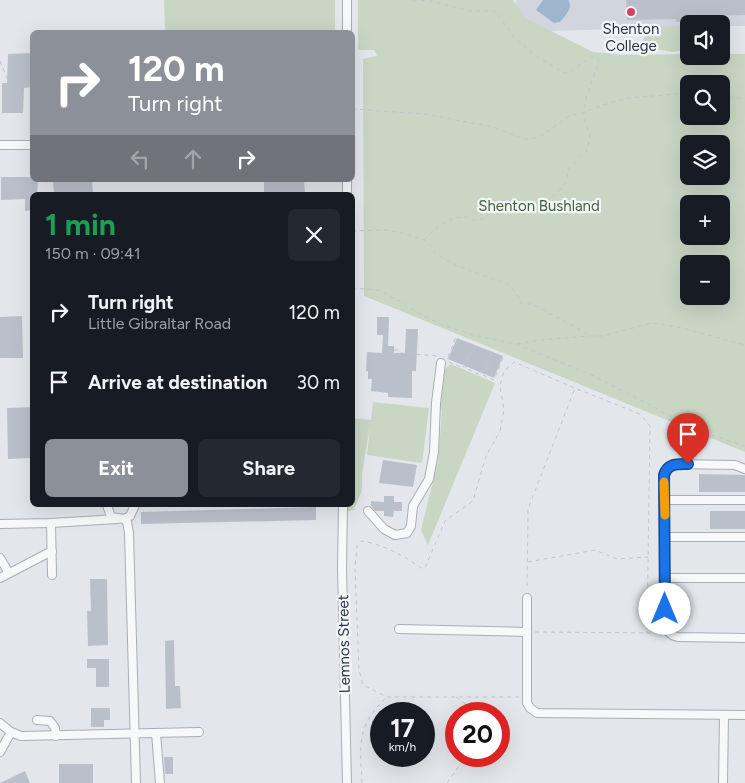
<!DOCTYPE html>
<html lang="en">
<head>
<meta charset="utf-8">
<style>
	body { margin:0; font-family:Figtree,sans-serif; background:#242831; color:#f1f3f6; height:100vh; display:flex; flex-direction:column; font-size:19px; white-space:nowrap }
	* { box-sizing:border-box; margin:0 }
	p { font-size:16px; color:#9ea1a6 }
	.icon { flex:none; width:28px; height:28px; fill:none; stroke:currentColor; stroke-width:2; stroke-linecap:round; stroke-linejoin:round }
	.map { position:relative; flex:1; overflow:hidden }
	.side { position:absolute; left:30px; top:192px; width:325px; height:315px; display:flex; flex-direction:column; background:#171b24; border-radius:8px; box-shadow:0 5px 20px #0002 }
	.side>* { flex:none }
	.guide { position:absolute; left:30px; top:30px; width:325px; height:152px; border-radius:8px; box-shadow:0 5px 20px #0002; background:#8c9099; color:#fff; overflow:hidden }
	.tools { position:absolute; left:680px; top:15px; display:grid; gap:10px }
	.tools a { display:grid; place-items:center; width:50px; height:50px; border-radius:8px; background:#171b24; box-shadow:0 5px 20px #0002; font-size:25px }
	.speed { position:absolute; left:370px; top:702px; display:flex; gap:10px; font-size:25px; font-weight:700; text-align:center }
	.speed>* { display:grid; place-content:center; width:65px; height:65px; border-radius:50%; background:#171b24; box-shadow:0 5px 20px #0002; line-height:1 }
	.speed small { font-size:12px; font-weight:400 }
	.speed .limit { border:8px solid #d22; background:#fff; color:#111 }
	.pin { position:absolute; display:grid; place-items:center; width:42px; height:42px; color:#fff; margin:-51px -21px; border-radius:50% 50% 50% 0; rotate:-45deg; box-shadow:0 0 5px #0007 }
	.pin .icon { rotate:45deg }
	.me { position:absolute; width:55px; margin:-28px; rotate:0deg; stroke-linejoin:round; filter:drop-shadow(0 0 4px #0008) }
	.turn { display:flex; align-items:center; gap:18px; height:105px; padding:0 15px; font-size:22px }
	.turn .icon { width:65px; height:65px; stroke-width:2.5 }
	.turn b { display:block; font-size:35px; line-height:42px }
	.lanes { display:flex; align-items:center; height:48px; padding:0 15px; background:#0003; justify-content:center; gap:25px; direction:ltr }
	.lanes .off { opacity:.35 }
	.round { display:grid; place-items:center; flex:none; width:52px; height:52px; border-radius:8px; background:#242831 }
	.head { display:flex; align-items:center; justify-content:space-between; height:85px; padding:0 15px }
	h1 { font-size:30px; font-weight:700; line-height:38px; color:#1e9e55 }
	.action { display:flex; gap:10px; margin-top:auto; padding:10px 15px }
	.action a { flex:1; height:58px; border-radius:8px; background:#8c9099; color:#fff; font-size:20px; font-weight:700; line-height:58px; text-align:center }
	.action a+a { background:#242831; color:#f1f3f6 }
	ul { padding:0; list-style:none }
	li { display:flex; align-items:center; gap:15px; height:70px; padding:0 15px }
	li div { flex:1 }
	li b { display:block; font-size:19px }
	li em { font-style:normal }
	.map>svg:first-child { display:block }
	.built { fill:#d1d6de }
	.green { fill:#c9d6c4; fill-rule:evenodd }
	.water { fill:#9db5cd }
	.building { fill:#bac0ca }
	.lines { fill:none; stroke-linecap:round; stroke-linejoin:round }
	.minor-casing { stroke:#a8aeb7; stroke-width:10 }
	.path { stroke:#c1c5cb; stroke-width:1; stroke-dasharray:4 4; stroke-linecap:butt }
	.minor { stroke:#f6f8fa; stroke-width:8 }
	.route-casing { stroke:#114b97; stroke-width:12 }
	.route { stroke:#1a73e8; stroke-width:9 }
	.slow { stroke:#f59e0b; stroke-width:9 }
	.poi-dot { fill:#d6435d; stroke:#f3f6f9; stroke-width:2 }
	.labels { text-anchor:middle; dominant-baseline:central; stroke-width:4.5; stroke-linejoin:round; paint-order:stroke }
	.poi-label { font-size:15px; fill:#2a3445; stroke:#f3f6f9 }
	.park-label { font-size:15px; fill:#3f6236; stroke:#f3f6f9 }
	.street-label { font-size:15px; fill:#2a3445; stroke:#f3f6f9 }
</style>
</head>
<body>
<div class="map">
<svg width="745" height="783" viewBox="0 0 745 783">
	<rect width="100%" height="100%" fill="#e3e7ec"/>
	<polygon class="built" points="516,0 745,0 745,26 721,26 721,24 689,24 689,27 517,32"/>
	<g class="green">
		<polygon points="164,0 335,0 335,32 165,32"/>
		<path d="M358,0h155l12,18 68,34 30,3 66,-1v2h32v-2h24v398l-381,-156 -1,-237 14,-3 -3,-6h-16zM689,84h32v32h-32zM689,144h32v32h-32zM689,204h32v32h-32zM689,264h32v32h-32z"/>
		<path d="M689,24v24c-7,1 -10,4 -17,4 -7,-1 -10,-3 -17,-2l-2,3h-8l-5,-2 -14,1v-4l5,-3 11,1c1,-5 3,-12 6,-16 6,-6 31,-2 41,-6z"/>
		<polygon points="451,364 495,383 428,545 421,530 438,461 442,412 438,400 442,372"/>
		<polygon points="373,402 429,408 422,463 367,455 370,426 362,473 362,490 354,510 348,511 348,505 352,505 353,418 371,420"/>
	</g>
	<path class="water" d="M543,0h25c6,7 -3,16 -8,22l-6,1 -18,-13z"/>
	<g class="building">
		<polygon points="626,0 745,0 745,15 695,16 696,21 676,22 676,19 627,20"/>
		<polygon points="32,53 32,87 24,88 23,113 2,113 2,83 7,83 8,54"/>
		<polygon points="1,177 32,177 32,180 38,180 37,195 32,195 32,210 25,211 25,199 1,200"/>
		<polygon points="53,180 92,180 93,195 54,195"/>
		<polygon points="264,180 304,180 305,195 264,195"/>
		<polygon points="22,316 23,358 0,358 0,317"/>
		<polygon points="377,317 389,317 388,346 394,346 394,353 405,353 406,329 418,329 416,371 412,371 412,398 388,397 388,393 371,391 372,379 368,379 368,371 366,371 367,352 382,353 383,335 377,335"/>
		<polygon points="457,338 503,356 494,378 448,359"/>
		<polygon points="32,407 32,458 8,459 7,408"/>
		<polygon points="383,460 417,465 413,487 379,483"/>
		<polygon points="699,474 745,475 745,492 699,492"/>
		<polygon points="384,496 394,496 394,502 402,502 402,511 394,511 393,517 384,516 384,511 375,511 371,506 371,501 384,502"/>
		<polygon points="316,507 316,520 141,524 141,512"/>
		<rect x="710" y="511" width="35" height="18"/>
		<polygon points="90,579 107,579 108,645 88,646 87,611 91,611"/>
		<polygon points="174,640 175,686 180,686 181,708 166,709 165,641"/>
		<polygon points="87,659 109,659 109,687 96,687 96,668 87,668"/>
		<polygon points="91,708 110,708 110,720 104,720 104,727 91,727"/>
		<polygon points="164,757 173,757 173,774 165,774"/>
		<rect x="59" y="764" width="34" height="19"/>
		<polygon points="25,771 30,783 0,783"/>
	</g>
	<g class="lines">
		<defs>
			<g id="minor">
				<polyline points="347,0 347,32"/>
				<polyline points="0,145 32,145"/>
				<polyline points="347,180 347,195"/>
				<path d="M745,469l-10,-4 -62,-1 -6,5 -3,10 1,146c2,7 6,11 13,12l67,1"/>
				<polyline points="665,500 745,500"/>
				<polyline points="107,505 111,517 124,519 130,516 135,505"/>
				<polyline points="343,505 342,568 347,783"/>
				<polyline points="368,511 384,529 395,535 407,533 411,526 413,506 429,479 434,452 436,403 441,363"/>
				<polyline points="124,519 127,522 129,533 136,783"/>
				<polyline points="51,523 52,575"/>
				<polyline points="0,524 51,523 117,519"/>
				<polyline points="665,537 745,537"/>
				<polyline points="0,558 9,573"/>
				<polyline points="0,578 52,551"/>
				<polyline points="665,578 745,578"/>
				<polyline points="527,598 527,703 530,708 537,713 745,715"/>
				<polyline points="399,629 527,632"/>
				<polyline points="37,720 50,721 55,728 56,736"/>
				<polyline points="0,723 11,732 21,736 199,732"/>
				<polyline points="156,733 160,783"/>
				<polyline points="0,752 11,732"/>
				<polyline points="723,783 724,715"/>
			</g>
		</defs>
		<use href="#minor" class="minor-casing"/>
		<g class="path">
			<path d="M413,0l17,1 41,10h22l4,2 16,23 11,10 9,8 31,19h4l24,-16h5l2,4 -13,37 -3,18 7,19 -3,16 -18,17 -3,13 -5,8 -8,7 -19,12 -7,2 -14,-2 -18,2 -16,11c-5,0 -9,-4 -15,-4 -15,-1 -31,13 -40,23"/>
			<polyline points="0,61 9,83"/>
			<polyline points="721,96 745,99"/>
			<polyline points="352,109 425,114 493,127 524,139 531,139 541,136 569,116 585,112 603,105 628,98 689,93"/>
			<polyline points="352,231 385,230 402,233 424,240 430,245 433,251 438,255 455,265 507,284 517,293 522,304 532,304 592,336 602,336 652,323 678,327 745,345"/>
			<polyline points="352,288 379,290 405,304 418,313 442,325 473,335 516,344 594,376 652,406 690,428 745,446"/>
			<polyline points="517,344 540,340 590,336"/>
			<polyline points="394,350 398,350 400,353 439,356"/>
			<polyline points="470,355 474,345"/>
			<polyline points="448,357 456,337"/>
			<polyline points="449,362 463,368 468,355 470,356 465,368 480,375 490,352 492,353 483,375 494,380 503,358"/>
			<polyline points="577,389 640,414 650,426 647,633"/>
			<polyline points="528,562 595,550 617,559 648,557"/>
			<polyline points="535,632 661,633"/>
			<polyline points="456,697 470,707 482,714"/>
			<path d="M519,697h-132l-24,-12 -4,-15 -4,-102 2,-22 4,-5c21,3 42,14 60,27h4l20,-47 28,-20 13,-45 14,-25 4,-21 -4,-24 4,-15 10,-9 61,26 -47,121 -1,81"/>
			<path d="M362,783c-2,-39 -6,-57 25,-86"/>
			<polyline points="447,783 466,756"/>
		</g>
		<use href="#minor" class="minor"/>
	</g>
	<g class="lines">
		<defs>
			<path id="route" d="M665,609l-1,-134c4,-12 13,-11 24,-11"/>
		</defs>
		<use href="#route" class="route-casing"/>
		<use href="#route" class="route"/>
		<polyline class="slow" points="664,482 665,515"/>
	</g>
	<circle class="poi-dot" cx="631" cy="12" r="5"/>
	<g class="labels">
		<g class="poi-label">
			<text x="631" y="29">Shenton<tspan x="631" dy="17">College</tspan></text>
		</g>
		<g class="park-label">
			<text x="539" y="206">Shenton Bushland</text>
		</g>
		<g class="street-label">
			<text transform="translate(344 644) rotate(-91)">Lemnos Street</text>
		</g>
	</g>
</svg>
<div class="tools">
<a><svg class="icon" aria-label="sound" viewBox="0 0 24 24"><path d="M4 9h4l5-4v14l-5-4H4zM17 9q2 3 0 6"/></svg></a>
<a><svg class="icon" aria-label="search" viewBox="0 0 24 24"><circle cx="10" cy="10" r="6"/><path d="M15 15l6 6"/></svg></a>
<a><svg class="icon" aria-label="layers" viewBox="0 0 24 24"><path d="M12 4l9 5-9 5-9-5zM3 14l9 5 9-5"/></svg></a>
<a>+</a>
<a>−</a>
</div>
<div class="speed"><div>17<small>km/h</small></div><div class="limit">20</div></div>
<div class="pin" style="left:688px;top:464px;background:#d93025"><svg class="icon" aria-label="arrive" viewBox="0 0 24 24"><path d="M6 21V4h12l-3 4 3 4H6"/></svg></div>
<svg class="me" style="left:665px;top:609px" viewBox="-20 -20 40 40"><circle r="19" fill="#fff"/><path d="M0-13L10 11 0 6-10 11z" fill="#1a73e8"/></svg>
<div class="guide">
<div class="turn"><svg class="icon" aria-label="right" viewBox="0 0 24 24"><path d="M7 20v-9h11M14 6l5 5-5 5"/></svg><div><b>120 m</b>Turn right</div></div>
<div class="lanes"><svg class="icon off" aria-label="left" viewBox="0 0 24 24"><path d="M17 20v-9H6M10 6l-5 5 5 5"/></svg><svg class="icon off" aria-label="ahead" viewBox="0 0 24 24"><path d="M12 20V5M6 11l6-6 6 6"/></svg><svg class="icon" aria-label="right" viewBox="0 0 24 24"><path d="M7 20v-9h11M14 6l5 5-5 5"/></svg></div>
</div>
<section class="side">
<div class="head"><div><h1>1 min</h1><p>150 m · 09:41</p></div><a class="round"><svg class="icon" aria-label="close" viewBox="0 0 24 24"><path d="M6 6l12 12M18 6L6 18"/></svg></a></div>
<ul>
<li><svg class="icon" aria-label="right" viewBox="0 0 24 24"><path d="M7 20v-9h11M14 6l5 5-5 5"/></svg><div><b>Turn right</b><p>Little Gibraltar Road</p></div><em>120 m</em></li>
<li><svg class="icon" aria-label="arrive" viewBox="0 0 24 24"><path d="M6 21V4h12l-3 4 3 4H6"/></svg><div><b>Arrive at destination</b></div><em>30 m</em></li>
</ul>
<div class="action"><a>Exit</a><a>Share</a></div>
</section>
</div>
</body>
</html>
